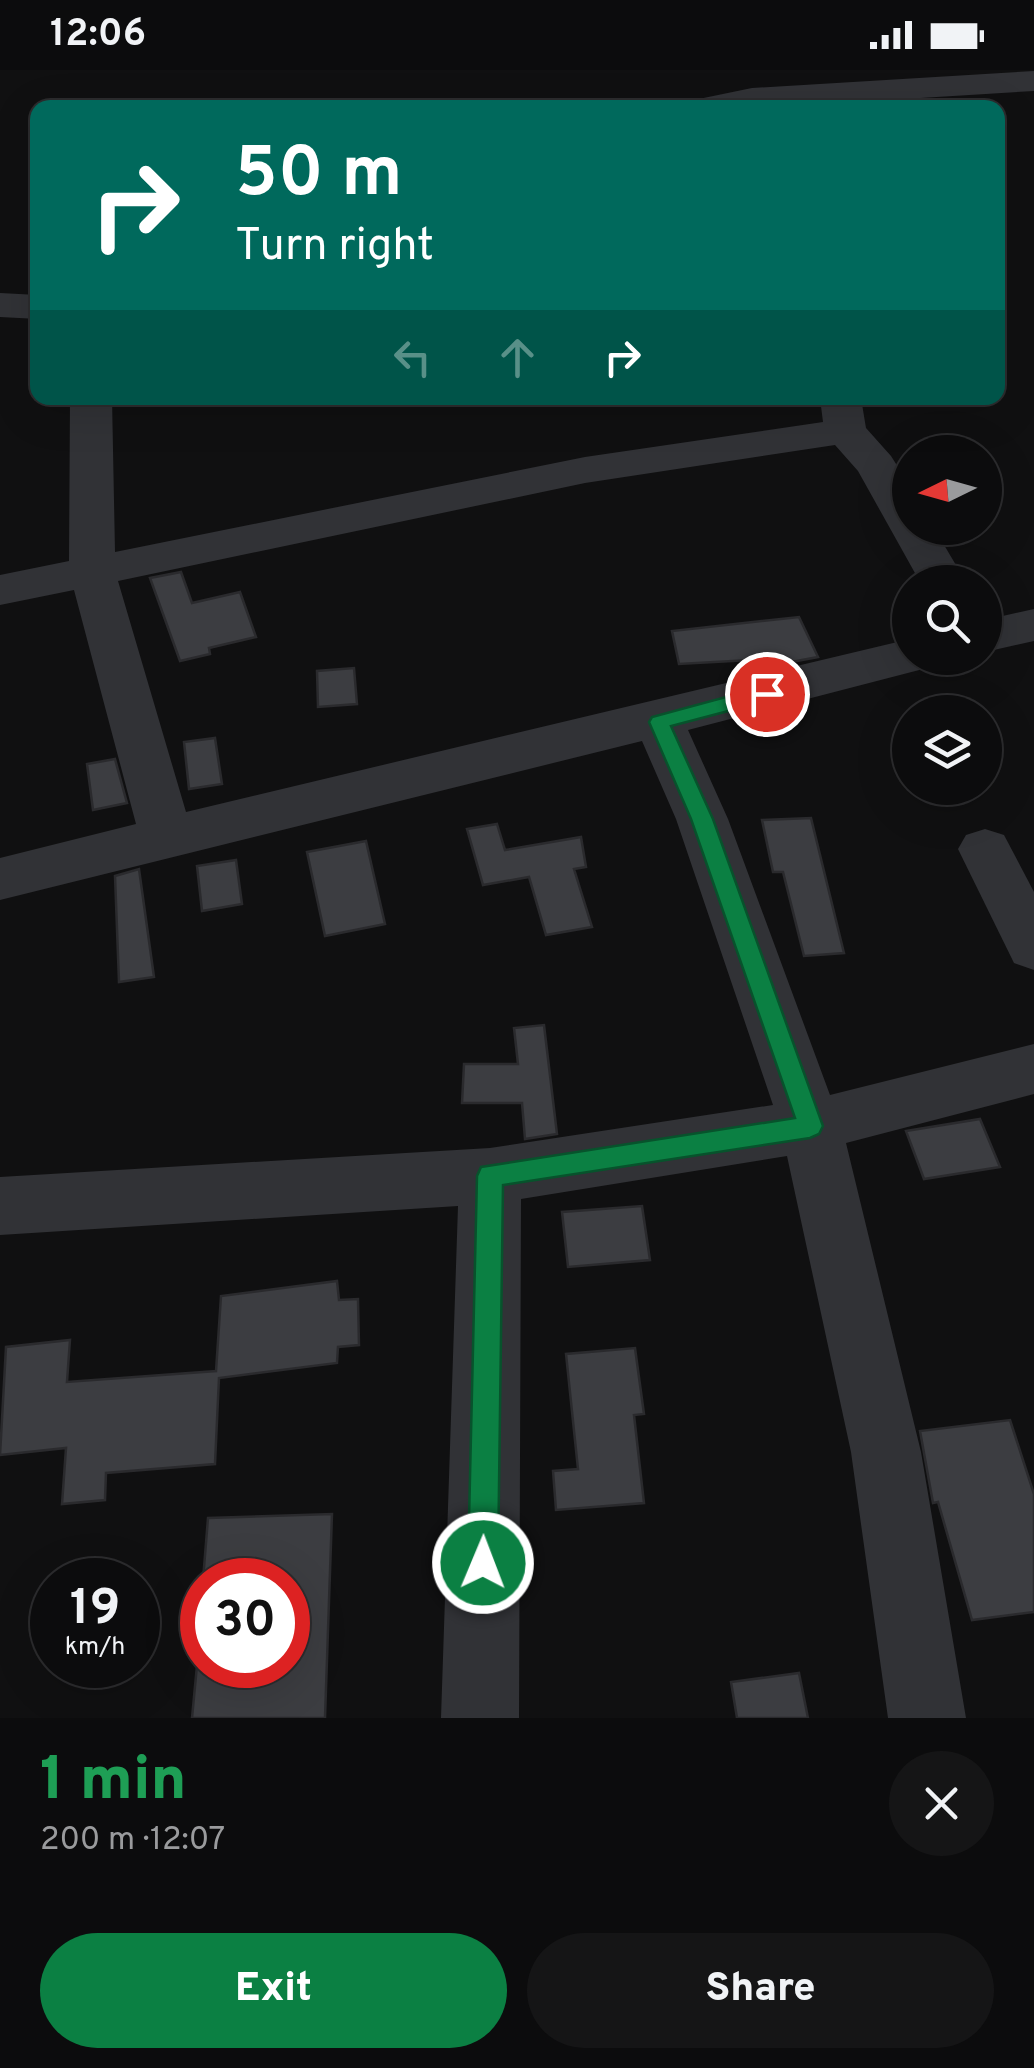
<!DOCTYPE html>
<html lang="en">
<head>
<meta charset="utf-8">
<style>
	body { margin:0; font-family:Overpass,sans-serif; background:#151516; color:#f1f3f6; height:100vh; display:flex; flex-direction:column; font-size:38px; white-space:nowrap }
	* { box-sizing:border-box; margin:0 }
	p { font-size:32px; color:#9a9b9d }
	.icon { flex:none; width:55px; height:55px; fill:none; stroke:currentColor; stroke-width:2; stroke-linecap:round; stroke-linejoin:round }
	.map { position:relative; height:1648px; overflow:hidden }
	.sheet { display:flex; flex-direction:column; background:#0c0c0d; flex:1 }
	.sheet>* { flex:none }
	.hud { position:absolute; left:30px; top:30px; width:975px; height:305px; border-radius:20px; box-shadow:0 10px 40px #0002,0 0 0 2px #2c2c2e; background:#00695c; color:#fff; overflow:hidden }
	.needle { width:65px; rotate:265deg }
	.tools { position:absolute; left:892px; top:365px; display:grid; gap:20px }
	.tools a { display:grid; place-items:center; width:110px; height:110px; border-radius:50%; background:#0c0c0d; box-shadow:0 10px 40px #0002,0 0 0 2px #2c2c2e; font-size:50px }
	.speed { position:absolute; left:30px; top:1488px; display:flex; gap:20px; font-size:50px; font-weight:700; text-align:center }
	.speed>* { display:grid; place-content:center; width:130px; height:130px; border-radius:50%; background:#0c0c0d; box-shadow:0 10px 40px #0002,0 0 0 2px #2c2c2e; line-height:1 }
	.speed small { font-size:25px; font-weight:400 }
	.speed .limit { border:15px solid #d22; background:#fff; color:#111 }
	.pin { position:absolute; display:grid; place-items:center; width:85px; height:85px; color:#fff; margin:-42px; border:5px solid #fff; border-radius:50%; box-shadow:0 2px 10px #0007 }
	.me { position:absolute; width:110px; margin:-55px; rotate:1deg; stroke-linejoin:round; filter:drop-shadow(0 0 8px #0008) }
	.turn { display:flex; align-items:center; gap:35px; height:210px; padding:0 40px; font-size:45px }
	.turn .icon { width:130px; height:130px; stroke-width:2.5 }
	.turn b { display:block; font-size:70px; line-height:85px }
	.lanes { display:flex; align-items:center; height:95px; padding:0 40px; background:#0003; justify-content:center; gap:50px; direction:ltr }
	.lanes .off { opacity:.35 }
	.round { display:grid; place-items:center; flex:none; width:105px; height:105px; border-radius:52px; background:#151516 }
	.head { display:flex; align-items:center; justify-content:space-between; height:170px; padding:0 40px }
	h1 { font-size:60px; font-weight:800; line-height:75px; color:#1e9e55 }
	.action { display:flex; gap:20px; margin-top:auto; padding:20px 40px }
	.action a { flex:1; height:115px; border-radius:60px; background:#0b8043; color:#fff; font-size:40px; font-weight:800; line-height:115px; text-align:center }
	.action a+a { background:#151516; color:#f1f3f6 }
	.status { display:flex; justify-content:space-between; align-items:center; height:70px; padding:0 50px; background:#0c0c0d; direction:ltr }
	.status svg { height:28px; fill:currentColor }
	.map>svg:first-child { display:block }
	.building { fill:#3c3d41; stroke:#2a2a2d; stroke-width:2.5 }
	.lines { fill:none; stroke-linecap:round; stroke-linejoin:round }
	.minor { fill:#313236; fill-rule:evenodd }
	.route { fill:#0b8043; stroke:#07532c; stroke-width:2.5 }
</style>
</head>
<body>
<div class="status"><b>12:06</b><svg viewBox="0 0 49 12"><path d="M0 12V9h3v3zM5 12V6h3v6zM10 12V3h3v9zM15 12V0h3v12zM26 1h20v11H26zM47 4h2v5h-2z"/></svg></div>
<div class="map">
<svg width="1034" height="1648" viewBox="0 0 1034 1648">
	<rect width="100%" height="100%" fill="#101011"/>
	<g class="building">
		<polygon points="181,502 192,533 240,522 256,567 209,578 210,584 180,591 150,508"/>
		<polygon points="799,547 818,587 786,593 784,588 679,594 672,561"/>
		<polygon points="354,598 357,634 318,637 317,601"/>
		<polygon points="215,668 222,714 189,719 184,672"/>
		<polygon points="115,689 127,733 93,740 87,694"/>
		<polygon points="811,748 844,883 804,886 783,802 773,802 762,750"/>
		<polygon points="497,754 505,780 581,767 586,797 574,799 592,857 546,865 529,807 483,815 467,759"/>
		<polygon points="366,771 385,854 325,866 307,782"/>
		<polygon points="236,790 242,834 202,841 197,796"/>
		<polygon points="139,799 154,907 119,912 115,806"/>
		<polygon points="544,955 557,1064 525,1069 522,1033 462,1033 464,994 518,994 514,958"/>
		<polygon points="980,1049 1000,1097 924,1109 906,1061"/>
		<polygon points="642,1136 650,1190 568,1197 562,1142"/>
		<polygon points="337,1211 339,1230 358,1229 359,1275 338,1277 337,1293 219,1308 215,1394 106,1403 105,1430 62,1434 66,1378 0,1385 6,1277 70,1270 67,1312 216,1301 221,1226"/>
		<polygon points="635,1278 644,1344 634,1345 644,1433 556,1440 553,1401 578,1399 566,1284"/>
		<polygon points="1010,1350 1034,1424 1034,1542 972,1550 938,1432 933,1433 920,1361"/>
		<polygon points="332,1444 325,1648 192,1648 197,1595 288,1595 288,1510 203,1510 208,1448"/>
		<polygon points="799,1603 808,1648 737,1648 731,1612"/>
	</g>
	<g class="lines">
		<g class="minor">
			<polygon points="1034,1 1034,21 759,38 685,38 689,31 752,18"/>
			<polygon points="0,223 38,225 38,249 0,247"/>
			<polygon points="70,328 112,328 115,482 585,387 823,352 820,328 861,328 866,358 891,386 910,416 910,458 934,458 966,512 920,512 858,401 835,375 585,413 118,511 186,742 910,569 910,588 933,588 927,598 688,660 728,749 830,1025 1034,974 1034,1024 846,1073 921,1382 966,1648 888,1648 851,1382 787,1086 521,1129 519,1648 441,1648 458,1136 0,1165 0,1107 490,1078 773,1035 676,749 642,671 0,830 0,788 136,754 74,520 0,535 0,505 69,491"/>
			<polygon points="1034,539 1034,571 985,582 985,550"/>
			<polygon points="985,759 1004,765 1034,822 1034,900 1014,893 958,779 966,765"/>
		</g>
	</g>
	<polygon class="route" points="767,616 774,618 774,629 671,656 713,749 823,1056 819,1064 810,1068 503,1115 498,1493 494,1504 483,1508 472,1504 468,1493 477,1106 481,1097 795,1048 691,749 649,652 652,647"/>
</svg>
<div class="tools">
<a><svg class="needle" viewBox="-14 -14 28 28"><path d="M0-13l5 13h-10z" fill="#e53935"/><path d="M0 13l5-13h-10z" fill="#9a9b9d"/></svg></a>
<a><svg class="icon" aria-label="search" viewBox="0 0 24 24"><circle cx="10" cy="10" r="6"/><path d="M15 15l6 6"/></svg></a>
<a><svg class="icon" aria-label="layers" viewBox="0 0 24 24"><path d="M12 4l9 5-9 5-9-5zM3 14l9 5 9-5"/></svg></a>
</div>
<div class="speed"><div>19<small>km/h</small></div><div class="limit">30</div></div>
<div class="pin" style="left:767px;top:624px;background:#d93025"><svg class="icon" aria-label="arrive" viewBox="0 0 24 24"><path d="M6 21V4h12l-3 4 3 4H6"/></svg></div>
<svg class="me" style="left:483px;top:1493px" viewBox="-20 -20 40 40"><circle r="17" fill="#0b8043" stroke="#fff" stroke-width="3"/><path d="M0-11L8 9 0 5-8 9z" fill="#fff"/></svg>
<div class="hud">
<div class="turn"><svg class="icon" aria-label="right" viewBox="0 0 24 24"><path d="M7 20v-9h11M14 6l5 5-5 5"/></svg><div><b>50 m</b>Turn right</div></div>
<div class="lanes"><svg class="icon off" aria-label="left" viewBox="0 0 24 24"><path d="M17 20v-9H6M10 6l-5 5 5 5"/></svg><svg class="icon off" aria-label="ahead" viewBox="0 0 24 24"><path d="M12 20V5M6 11l6-6 6 6"/></svg><svg class="icon" aria-label="right" viewBox="0 0 24 24"><path d="M7 20v-9h11M14 6l5 5-5 5"/></svg></div>
</div>
</div>
<section class="sheet">
<div class="head"><div><h1>1 min</h1><p>200 m · 12:07</p></div><a class="round"><svg class="icon" aria-label="close" viewBox="0 0 24 24"><path d="M6 6l12 12M18 6L6 18"/></svg></a></div>
<div class="action"><a>Exit</a><a>Share</a></div>
</section>
</body>
</html>
